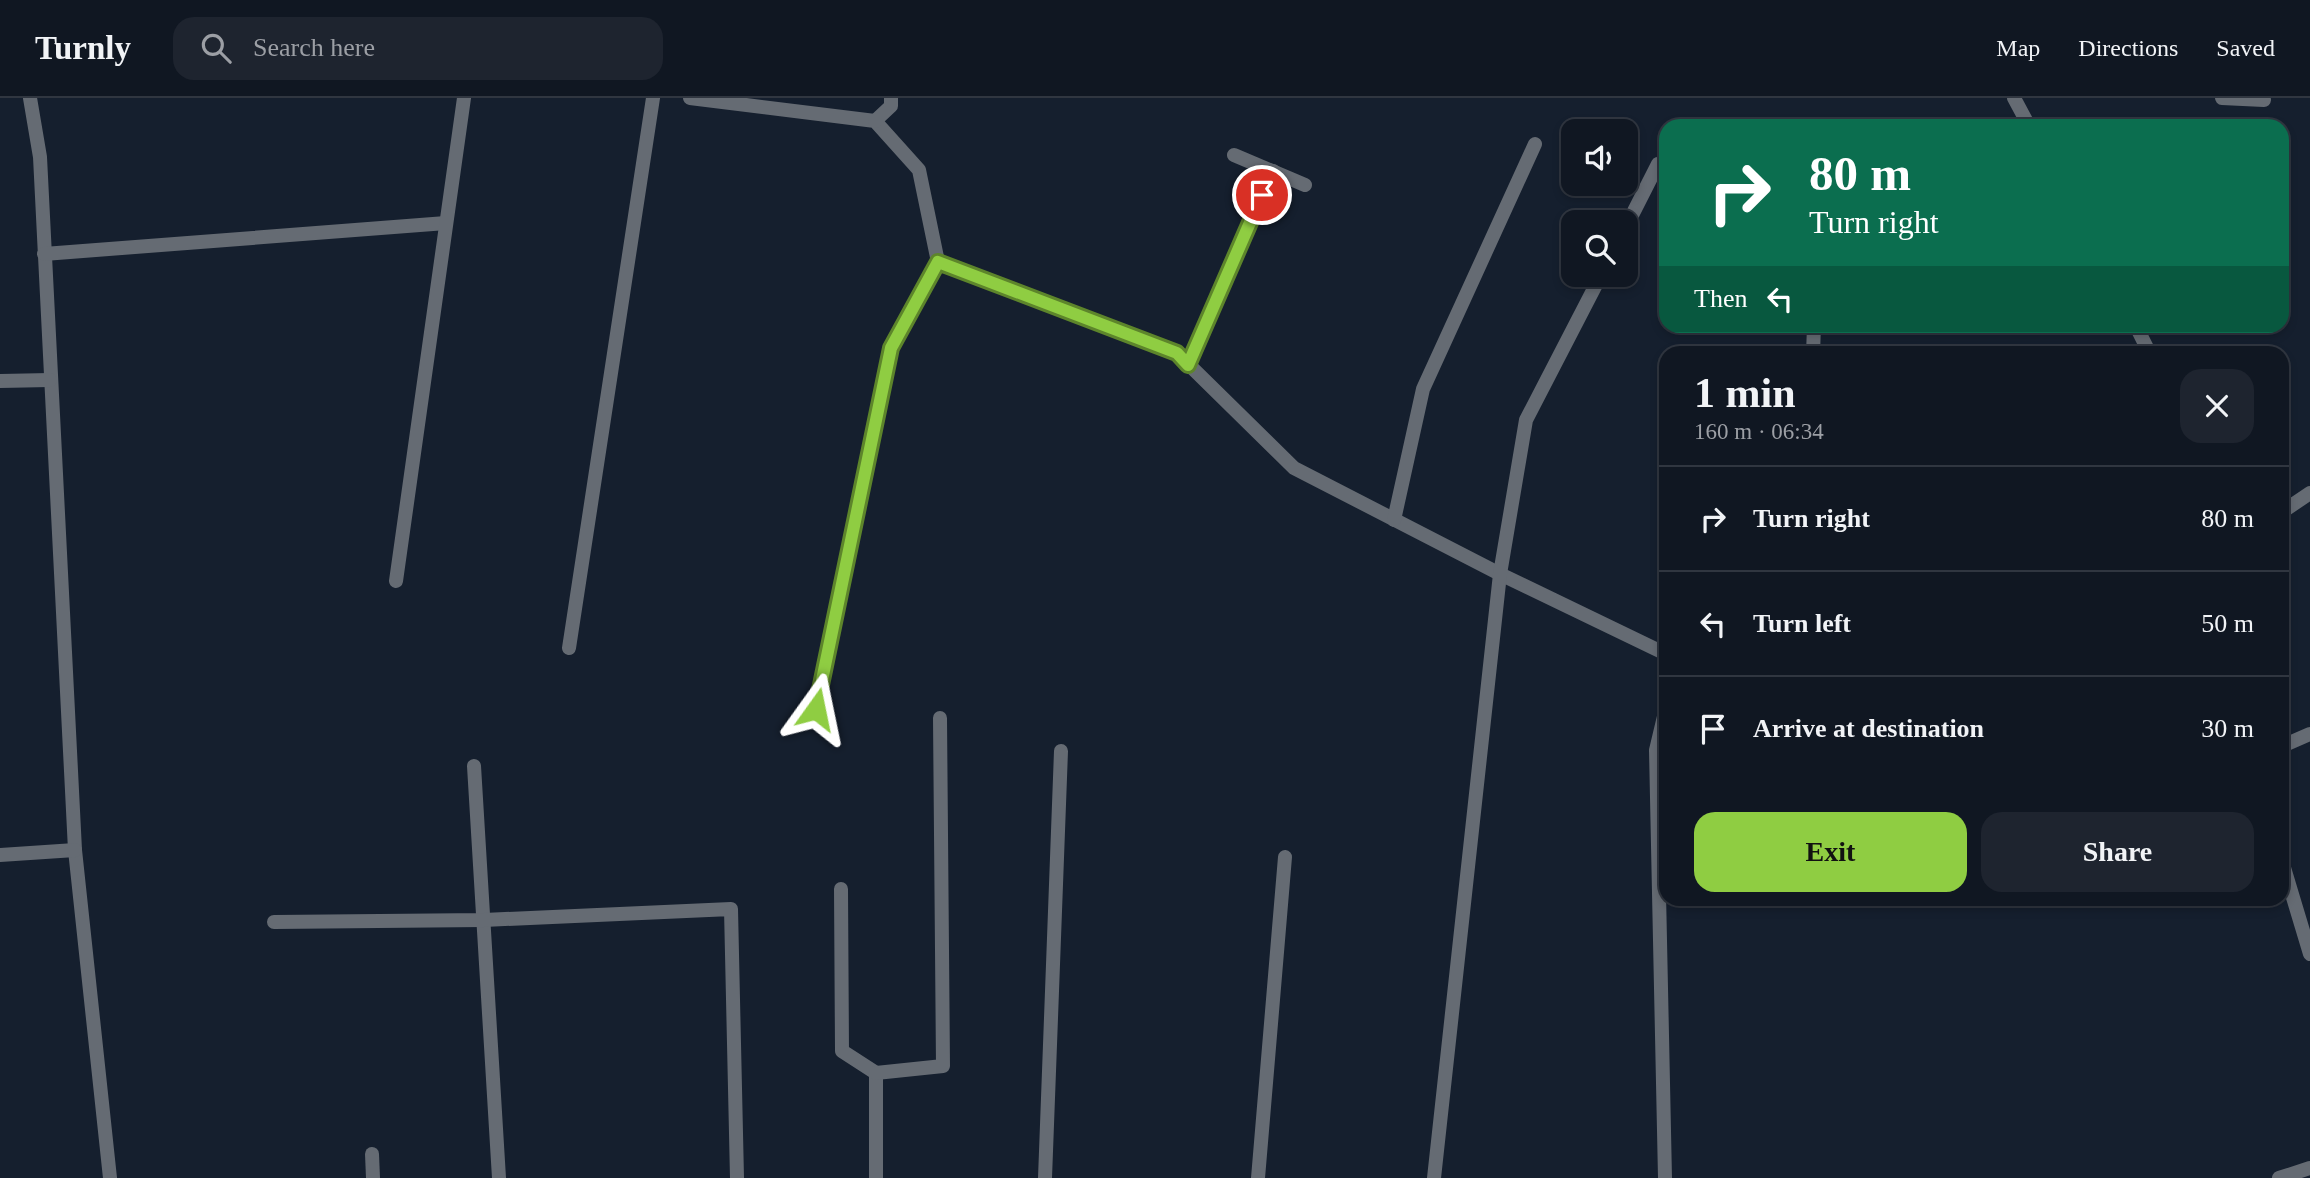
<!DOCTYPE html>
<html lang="en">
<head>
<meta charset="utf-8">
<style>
	body { margin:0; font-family:Georgia,serif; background:#1e242f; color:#f1f3f6; height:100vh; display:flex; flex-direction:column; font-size:26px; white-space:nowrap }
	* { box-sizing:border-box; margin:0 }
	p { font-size:23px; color:#9c9fa5 }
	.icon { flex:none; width:38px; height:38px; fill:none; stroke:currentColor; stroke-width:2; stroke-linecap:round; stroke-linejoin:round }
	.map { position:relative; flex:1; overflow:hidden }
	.sheet { position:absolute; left:1659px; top:248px; width:630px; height:560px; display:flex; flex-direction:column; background:#101722; border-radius:21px; box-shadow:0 4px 10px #0003,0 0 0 2px #303640 }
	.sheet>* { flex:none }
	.guide { position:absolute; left:1659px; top:21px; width:630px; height:214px; border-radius:21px; box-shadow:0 4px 10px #0003,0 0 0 2px #303640; background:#0b6e4f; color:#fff; overflow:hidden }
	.fabs { position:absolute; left:1561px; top:21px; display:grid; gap:14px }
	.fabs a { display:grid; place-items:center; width:77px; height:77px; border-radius:14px; background:#101722; box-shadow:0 4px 10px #0003,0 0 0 2px #303640; font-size:35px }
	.pin { position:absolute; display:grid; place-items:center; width:60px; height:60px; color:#fff; margin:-30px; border:4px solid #fff; border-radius:50%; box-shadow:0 2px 7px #0007 }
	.me { position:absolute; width:77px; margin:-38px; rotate:12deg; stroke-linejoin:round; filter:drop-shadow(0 0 5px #0008) }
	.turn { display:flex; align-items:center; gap:24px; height:147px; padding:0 35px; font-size:32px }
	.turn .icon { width:91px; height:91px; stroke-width:2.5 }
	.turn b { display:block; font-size:49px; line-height:60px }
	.then { display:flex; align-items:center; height:66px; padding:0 35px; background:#0003; gap:14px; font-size:26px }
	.round { display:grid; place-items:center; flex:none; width:74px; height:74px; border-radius:21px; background:#1e242f }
	.summary { display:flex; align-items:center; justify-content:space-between; height:119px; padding:0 35px }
	h1 { font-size:42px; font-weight:700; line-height:52px }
	.primary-button { display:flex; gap:14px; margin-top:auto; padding:14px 35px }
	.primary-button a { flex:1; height:80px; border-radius:21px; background:#8fcd42; color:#111; font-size:28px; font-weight:700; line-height:80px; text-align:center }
	.primary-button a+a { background:#1e242f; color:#f1f3f6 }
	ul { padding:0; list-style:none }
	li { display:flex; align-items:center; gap:21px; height:105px; padding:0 35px; border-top:2px solid #303640 }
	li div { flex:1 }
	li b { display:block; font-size:26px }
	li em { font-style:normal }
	header { display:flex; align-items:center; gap:42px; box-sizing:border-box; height:98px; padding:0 35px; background:#101722; border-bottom:2px solid #303640 }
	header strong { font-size:33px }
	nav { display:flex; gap:38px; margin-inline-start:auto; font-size:24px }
	.search { width:490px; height:63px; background:#1e242f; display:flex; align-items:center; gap:18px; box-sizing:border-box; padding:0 24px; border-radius:21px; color:#9c9fa5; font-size:26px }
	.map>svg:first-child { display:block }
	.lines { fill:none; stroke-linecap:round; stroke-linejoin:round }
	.street { stroke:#656b73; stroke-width:14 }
	.route-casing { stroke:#5d852b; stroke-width:18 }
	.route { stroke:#8fcd42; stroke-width:12 }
</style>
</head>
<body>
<header>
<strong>Turnly</strong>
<div class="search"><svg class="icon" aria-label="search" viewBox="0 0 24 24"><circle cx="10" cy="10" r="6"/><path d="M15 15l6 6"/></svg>Search here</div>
<nav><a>Map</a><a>Directions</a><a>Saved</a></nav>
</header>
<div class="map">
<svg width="2310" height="1080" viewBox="0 0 2310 1080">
	<rect width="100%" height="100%" fill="#151f2e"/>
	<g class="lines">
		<g class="street">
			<polyline points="30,0 40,59 75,752 110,1080"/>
			<polyline points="690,0 875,23 919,72 938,164 1177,255 1294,370 1500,476 1666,556"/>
			<polyline points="2014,0 2029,28"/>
			<polyline points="2222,0 2264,2"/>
			<polyline points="875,23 891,8 891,0"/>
			<polyline points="1234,57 1305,87"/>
			<polyline points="1626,129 1658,66"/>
			<polyline points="44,156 446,125"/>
			<polyline points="2136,228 2150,256"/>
			<polyline points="1813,256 1814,228"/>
			<polyline points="1188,267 1273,73"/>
			<polyline points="0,283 50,282"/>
			<polyline points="2282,414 2310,395"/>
			<polyline points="1394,422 1423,291 1535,46"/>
			<polyline points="396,483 464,0"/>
			<polyline points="569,550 653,0"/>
			<polyline points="816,611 891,250 938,164"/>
			<polyline points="2282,648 2310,636"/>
			<polyline points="474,668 499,1080"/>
			<polyline points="0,757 75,752"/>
			<polyline points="2282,763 2310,856"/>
			<polyline points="841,791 842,953 876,975 876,1080"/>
			<polyline points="274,824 484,822 731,811 737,1080"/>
			<polyline points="876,975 943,968 940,620"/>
			<polyline points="372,1056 373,1080"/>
			<polyline points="1045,1080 1061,653"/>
			<polyline points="1258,1080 1285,759"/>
			<polyline points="1434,1080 1500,476 1526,322 1601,177"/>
			<polyline points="1665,1080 1656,652 1666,610"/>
			<polyline points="2279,1080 2310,1070"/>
		</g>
	</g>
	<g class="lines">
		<defs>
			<polyline id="route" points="816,611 891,250 938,164 1177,255 1188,267 1262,97"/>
		</defs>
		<use href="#route" class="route-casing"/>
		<use href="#route" class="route"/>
	</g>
</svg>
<div class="fabs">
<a><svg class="icon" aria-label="sound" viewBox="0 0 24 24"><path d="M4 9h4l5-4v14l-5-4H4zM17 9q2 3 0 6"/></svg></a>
<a><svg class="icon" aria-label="search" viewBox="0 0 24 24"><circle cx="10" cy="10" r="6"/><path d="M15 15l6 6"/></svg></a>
</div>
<div class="pin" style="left:1262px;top:97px;background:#d93025"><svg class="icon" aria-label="arrive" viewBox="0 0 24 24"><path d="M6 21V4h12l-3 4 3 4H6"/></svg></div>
<svg class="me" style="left:816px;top:611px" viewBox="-20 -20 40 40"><path d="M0-17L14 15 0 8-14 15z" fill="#8fcd42" stroke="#fff" stroke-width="4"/></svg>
<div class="guide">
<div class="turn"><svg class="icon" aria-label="right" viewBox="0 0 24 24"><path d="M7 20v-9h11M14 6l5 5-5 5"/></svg><div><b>80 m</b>Turn right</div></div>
<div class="then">Then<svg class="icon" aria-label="left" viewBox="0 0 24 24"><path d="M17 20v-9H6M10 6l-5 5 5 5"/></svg></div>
</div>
<section class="sheet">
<div class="summary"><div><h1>1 min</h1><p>160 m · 06:34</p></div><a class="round"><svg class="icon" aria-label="close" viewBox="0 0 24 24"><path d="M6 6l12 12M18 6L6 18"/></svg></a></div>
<ul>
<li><svg class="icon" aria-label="right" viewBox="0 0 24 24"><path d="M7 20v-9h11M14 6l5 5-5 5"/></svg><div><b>Turn right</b></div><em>80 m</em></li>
<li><svg class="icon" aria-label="left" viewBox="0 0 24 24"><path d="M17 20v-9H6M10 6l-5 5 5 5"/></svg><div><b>Turn left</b></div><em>50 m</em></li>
<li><svg class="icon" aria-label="arrive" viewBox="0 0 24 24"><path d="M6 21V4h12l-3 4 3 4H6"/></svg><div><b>Arrive at destination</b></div><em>30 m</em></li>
</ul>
<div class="primary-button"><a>Exit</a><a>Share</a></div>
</section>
</div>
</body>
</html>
